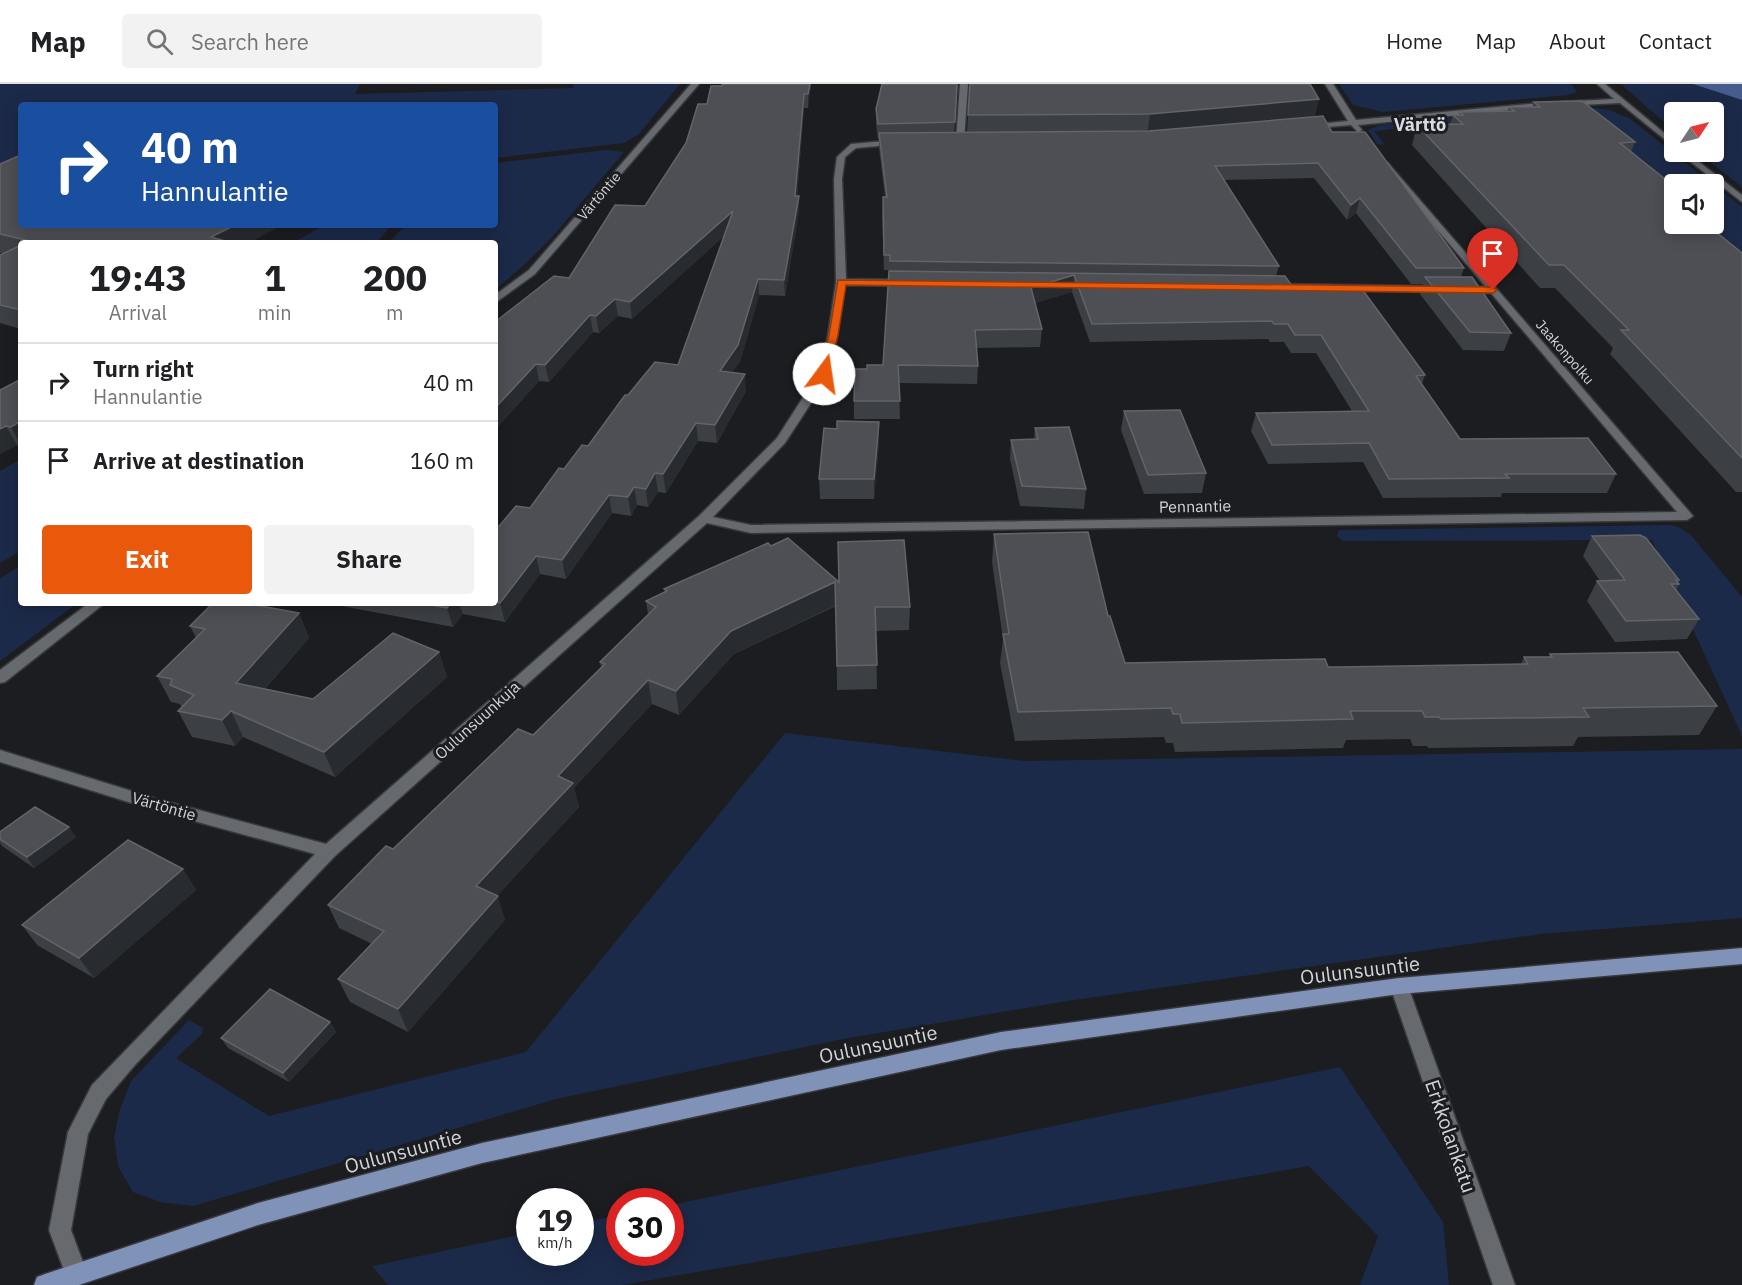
<!DOCTYPE html>
<html lang="en">
<head>
<meta charset="utf-8">
<style>
	body { margin:0; font-family:"IBM Plex Sans",sans-serif; background:#f2f2f2; color:#202124; height:100vh; display:flex; flex-direction:column; font-size:22px; white-space:nowrap }
	* { box-sizing:border-box; margin:0 }
	p { font-size:20px; color:#757577 }
	.icon { flex:none; width:33px; height:33px; fill:none; stroke:currentColor; stroke-width:2; stroke-linecap:round; stroke-linejoin:round }
	.map { position:relative; flex:1; overflow:hidden }
	.panel { position:absolute; left:18px; top:156px; width:480px; height:366px; display:flex; flex-direction:column; background:#fff; border-radius:6px; box-shadow:0 3px 15px #0003 }
	.panel>* { flex:none }
	.top-card { position:absolute; left:18px; top:18px; width:480px; height:126px; border-radius:6px; box-shadow:0 3px 15px #0003; background:#1a4fa0; color:#fff; overflow:hidden }
	.needle { width:39px; rotate:55deg }
	.tools { position:absolute; left:1664px; top:18px; display:grid; gap:12px }
	.tools a { display:grid; place-items:center; width:60px; height:60px; border-radius:6px; background:#fff; box-shadow:0 3px 15px #0003; font-size:30px }
	.speed { position:absolute; left:516px; top:1104px; display:flex; gap:12px; font-size:30px; font-weight:700; text-align:center }
	.speed>* { display:grid; place-content:center; width:78px; height:78px; border-radius:50%; background:#fff; box-shadow:0 3px 15px #0003; line-height:1 }
	.speed small { font-size:15px; font-weight:400 }
	.speed .limit { border:9px solid #d22; background:#fff; color:#111 }
	.pin { position:absolute; display:grid; place-items:center; width:51px; height:51px; color:#fff; margin:-62px -26px; border-radius:50% 50% 50% 0; rotate:-45deg; box-shadow:0 0 6px #0007 }
	.pin .icon { rotate:45deg }
	.me { position:absolute; width:66px; margin:-33px; rotate:14deg; stroke-linejoin:round; filter:drop-shadow(0 0 4px #0008) }
	.turn { display:flex; align-items:center; gap:21px; height:126px; padding:0 24px; font-size:27px }
	.turn .icon { width:78px; height:78px; stroke-width:2.5 }
	.turn b { display:block; font-size:42px; line-height:51px }
	.eta { display:flex; justify-content:space-evenly; align-items:center; height:102px; text-align:center }
	.eta b { font-size:36px; font-weight:800; line-height:42px }
	.cta { display:flex; gap:12px; margin-top:auto; padding:12px 24px }
	.cta a { flex:1; height:69px; border-radius:6px; background:#ea580c; color:#fff; font-size:24px; font-weight:800; line-height:69px; text-align:center }
	.cta a+a { background:#f2f2f2; color:#202124 }
	ul { padding:0; list-style:none }
	li { display:flex; align-items:center; gap:18px; height:78px; padding:0 24px; border-top:2px solid #e0e0e0 }
	li div { flex:1 }
	li b { display:block; font-size:22px }
	li em { font-style:normal }
	header { display:flex; align-items:center; gap:36px; box-sizing:border-box; height:84px; padding:0 30px; background:#fff; border-bottom:2px solid #e0e0e0 }
	header strong { font-size:28px }
	nav { display:flex; gap:33px; margin-inline-start:auto; font-size:21px }
	.search { width:420px; height:54px; background:#f2f2f2; display:flex; align-items:center; gap:15px; box-sizing:border-box; padding:0 21px; border-radius:6px; color:#757577; font-size:22px }
	.map>svg:first-child { display:block }
	.green { fill:#1c2a49 }
	.water { fill:#465c8c }
	.lines { fill:none; stroke-linecap:round; stroke-linejoin:round }
	.minor-casing { stroke:#37383c; stroke-width:3 }
	.major-casing { stroke:#37383c; stroke-width:3 }
	.minor { fill:#66696e; fill-rule:evenodd }
	.major { fill:#8092b8; fill-rule:evenodd }
	.wall { fill:#3c3f44 }
	.shaded-wall { fill:#282b2f }
	.building { fill:#4d4f54; stroke:#626468; stroke-width:1.5 }
	.route { fill:#ea580c; stroke:#983908; stroke-width:1.5 }
	.labels { text-anchor:middle; dominant-baseline:central; stroke-width:6; stroke-linejoin:round; paint-order:stroke }
	.far-street-label { font-size:14px; fill:#d3d4d7; stroke:#1b1d21 }
	.street-label { font-size:16px; fill:#d3d4d7; stroke:#1b1d21 }
	.far-district-label { font-size:18px; font-weight:bold; fill:#d9dce3; stroke:#1b1d21 }
	.near-street-label { font-size:20px; fill:#d3d4d7; stroke:#1b1d21 }
</style>
</head>
<body>
<header>
<strong>Map</strong>
<div class="search"><svg class="icon" aria-label="search" viewBox="0 0 24 24"><circle cx="10" cy="10" r="6"/><path d="M15 15l6 6"/></svg>Search here</div>
<nav><a>Home</a><a>Map</a><a>About</a><a>Contact</a></nav>
</header>
<div class="map">
<svg width="1742" height="1201" viewBox="0 0 1742 1201">
	<rect width="100%" height="100%" fill="#1b1d21"/>
	<g class="green">
		<polygon points="0,0 360,0 355,10 573,4 574,0 680,0 639,50 624,59 495,74 495,21 21,21 21,78 0,86"/>
		<polygon points="1339,0 1571,0 1577,8 1568,11 1383,28 1353,21"/>
		<polygon points="1621,0 1693,0 1742,16 1742,103 1697,68 1713,68 1713,28 1674,28 1674,47"/>
		<polygon points="1587,23 1609,26 1629,34 1742,123 1742,178 1694,140 1713,140 1713,100 1674,100 1674,123 1623,82 1650,81 1585,34"/>
		<polygon points="1486,31 1494,35 1374,47 1385,61 1377,60 1368,46 1380,41"/>
		<polygon points="606,66 624,68 553,152 526,179 495,206 495,159 389,159 405,141 495,141 495,79"/>
		<polygon points="325,141 392,141 376,159 292,159"/>
		<polygon points="21,375 21,467 0,479 0,387"/>
		<polygon points="1670,441 1679,443 1691,451 1742,513 1742,652 1652,456 1343,457 1337,452 1339,446"/>
		<polygon points="21,481 21,519 77,519 0,577 0,495"/>
		<polygon points="785,649 1024,677 1742,665 1742,834 1541,850 1067,917 843,955 556,1015 193,1122 160,1118 133,1108 118,1082 114,1053 120,1025 131,997 189,936 203,944 202,950 176,974 269,1032 526,968"/>
		<polygon points="1340,983 1443,1138 1449,1201 1360,1201 1378,1152 1309,1082 622,1201 388,1201 372,1182 529,1149 530,1168 580,1168 581,1139 619,1131 620,1168 670,1168 671,1121"/>
	</g>
	<polygon class="water" points="1693,0 1742,0 1742,16"/>
	<g class="lines">
		<defs>
			<g id="minor">
				<polygon points="691,0 699,0 535,190 495,219 495,211 529,186"/>
				<polygon points="960,0 968,0 964,57 960,59 956,57"/>
				<polygon points="1325,0 1333,0 1356,36 1540,19 1614,15 1597,0 1605,0 1674,57 1674,63 1620,19 1540,23 1358,41 1362,46 1358,48 1351,41 1305,45 1305,41 1308,41 1348,37"/>
				<polygon points="897,56 900,56 900,60 856,64 845,73 842,95 846,195 908,196 913,199 908,202 845,201 830,290 785,359 713,433 751,441 1677,428 1491,209 1270,205 1270,201 1274,200 1486,203 1385,84 1384,82 1388,79 1693,432 1687,436 751,449 707,439 335,772 135,981 106,1015 88,1050 71,1146 87,1189 84,1197 76,1200 68,1197 49,1146 68,1048 92,1001 315,770 154,726 0,678 0,666 154,714 326,760 699,432 777,354 818,290 828,251 836,198 834,95 837,73 851,60"/>
				<polygon points="1678,68 1686,68 1742,111 1742,118"/>
				<polygon points="89,519 105,519 5,598 0,599 0,586"/>
				<polygon points="1399,894 1406,896 1408,902 1515,1201 1493,1201 1390,902 1392,896"/>
			</g>
			<polygon id="major" points="1742,864 1742,880 1399,910 1001,966 482,1079 258,1141 79,1201 34,1201 37,1193 45,1190 258,1119 482,1059 1001,948 1399,894"/>
		</defs>
		<use href="#minor" class="minor-casing"/>
		<use href="#major" class="major-casing"/>
		<use href="#minor" class="minor"/>
		<use href="#major" class="major"/>
	</g>
	<g class="wall">
		<polygon points="723,0 811,0 808,24 804,24 797,112 799,127 785,212 759,211 740,278 732,288 746,307 717,359 698,357 666,409 658,408 648,423 637,421 631,432 612,429 566,495 540,490 505,538 463,530 453,543 326,519 495,519 495,447 530,424 564,385 588,362 628,311 678,281 724,152 632,235 618,232 599,249 593,248 549,298 539,297 495,346 495,238 569,194 645,122 686,59 707,20"/>
		<polygon points="958,0 954,49 967,49 970,0 1315,33 1332,48 1464,184 1461,193 1511,249 1504,267 1463,266 1420,210 1423,200 1411,200 1356,129 1347,136 1314,94 1224,96 1279,182 1276,192 1294,205 1425,291 1422,300 1460,355 1616,390 1607,409 1502,409 1501,413 1383,414 1363,378 1268,380 1251,347 1256,329 1352,327 1316,269 1291,269 1284,258 1270,258 1268,255 1090,258 1072,208 1035,219 1042,245 1040,263 976,264 978,282 977,300 899,299 900,335 854,335 854,317 867,285 883,281 890,186 884,186 882,128 885,113 879,64 879,55 878,55 876,40 876,25"/>
		<polygon points="1534,18 1635,58 1631,68 1674,140 1713,140 1713,132 1718,136 1713,145 1742,169 1742,408 1736,408 1610,270 1613,264 1555,204 1540,204 1412,61 1417,41 1450,40 1453,31 1459,31 1460,28 1508,27 1509,23 1532,23"/>
		<polygon points="0,80 21,141 282,141 248,159 21,159 21,245 0,239 0,171 3,169 0,169"/>
		<polygon points="21,295 21,362 17,361 0,370 0,306"/>
		<polygon points="1124,327 1206,389 1202,409 1144,410 1121,346"/>
		<polygon points="1035,344 1086,405 1084,425 1020,422 1010,375 1011,356 1034,355"/>
		<polygon points="879,357 874,415 820,415 819,395"/>
		<polygon points="994,450 1108,532 1125,579 1328,583 1521,580 1524,573 1549,573 1550,570 1717,622 1699,651 1578,653 1573,662 1428,664 1427,662 1413,662 1410,655 1346,656 1343,664 1175,668 1173,659 1166,659 1164,653 1015,657 1000,579 1003,555 992,478"/>
		<polygon points="1592,452 1679,496 1678,498 1679,500 1676,507 1699,535 1687,555 1615,558 1587,517 1597,497 1600,497 1583,472"/>
		<polygon points="771,462 839,498 910,523 909,546 876,547 877,605 837,606 836,522 734,570 679,631 652,620 574,704 579,723 497,812 505,836 408,948 350,918 338,895 372,860 339,844 328,821 393,765 533,651 601,583 600,578 648,530 646,517 665,509 664,505"/>
		<polygon points="299,529 309,554 265,605 313,615 439,568 447,593 335,693 243,653 235,662 192,653 178,627 182,624 180,620 171,618 157,592 196,554 190,542"/>
		<polygon points="0,748 76,753 34,784 2,762 0,759"/>
		<polygon points="183,785 196,806 94,894 37,861 22,841"/>
		<polygon points="330,938 336,948 289,998 228,964 221,954"/>
	</g>
	<g class="shaded-wall">
		<polygon points="810,0 811,0 808,24 808,10"/>
		<polygon points="804,10 804,24 796,127 795,112"/>
		<polygon points="1319,15 1314,37 1147,53 1150,30"/>
		<polygon points="799,112 799,127 785,212 784,196"/>
		<polygon points="1360,114 1356,129 1347,136 1351,121"/>
		<polygon points="733,127 734,143 632,235 630,218"/>
		<polygon points="235,141 282,141 248,159 213,159 211,153"/>
		<polygon points="1074,191 1072,208 1029,221 1031,204"/>
		<polygon points="758,195 759,211 740,278 721,304 720,287"/>
		<polygon points="615,215 618,232 599,249 596,232"/>
		<polygon points="590,231 593,248 549,298 545,281"/>
		<polygon points="536,280 539,297 495,346 495,324"/>
		<polygon points="745,290 746,307 717,359 715,341"/>
		<polygon points="21,337 21,362 11,343"/>
		<polygon points="879,338 879,357 874,415 874,395"/>
		<polygon points="696,339 698,357 666,409 663,390"/>
		<polygon points="6,342 17,361 0,370 0,345"/>
		<polygon points="655,389 658,408 648,423 646,405"/>
		<polygon points="634,403 637,421 631,432 628,413"/>
		<polygon points="609,411 612,429 566,495 562,476"/>
		<polygon points="536,472 540,490 505,538 500,519"/>
		<polygon points="835,498 836,521 734,570 679,631 676,607 731,547"/>
		<polygon points="451,519 459,519 463,530 453,543 447,524"/>
		<polygon points="299,529 309,554 248,624 236,599"/>
		<polygon points="439,568 447,593 335,693 324,668"/>
		<polygon points="648,596 652,620 574,704 579,723 484,826 476,802 558,692"/>
		<polygon points="231,627 243,653 235,662 222,636"/>
		<polygon points="69,743 76,753 34,784 27,773"/>
		<polygon points="183,785 196,806 94,894 79,874"/>
		<polygon points="498,812 505,836 408,948 398,925"/>
		<polygon points="330,938 336,948 289,998 283,989"/>
	</g>
	<g class="building">
		<polygon points="723,0 810,0 808,10 804,10 795,112 799,112 784,196 758,195 738,261 720,287 745,290 715,341 696,339 663,390 655,389 646,405 634,403 628,413 609,411 562,476 536,472 500,519 495,518 495,447 516,422 530,424 559,384 564,385 582,361 588,362 625,311 628,311 655,278 678,281 733,127 630,218 615,215 596,232 590,231 545,281 536,280 495,324 495,238 554,192 569,194 615,121 645,122 686,59 698,20 707,20 711,2 721,2"/>
		<polygon points="882,0 957,0 955,38 878,40 876,25"/>
		<polygon points="970,0 1310,0 1319,15 1150,30 968,31"/>
		<polygon points="1582,17 1635,58 1620,59 1674,102 1674,140 1706,140 1742,169 1742,374 1621,246 1629,246 1564,181 1549,181 1417,41 1463,40 1453,31 1463,31 1460,28 1514,27 1509,23 1540,23 1534,18"/>
		<polygon points="1323,32 1332,48 1365,48 1464,184 1416,184 1360,114 1351,121 1318,79 1215,82 1279,182 890,177 890,171 884,171 883,113 887,113 879,49 1149,47"/>
		<polygon points="21,71 21,141 235,141 211,153 229,158 226,159 26,159 30,157 0,150 0,80"/>
		<polygon points="21,161 21,226 0,221 0,171"/>
		<polygon points="889,187 1285,192 1294,205 1362,205 1425,291 1416,292 1460,355 1588,354 1616,390 1505,390 1509,394 1389,395 1369,359 1272,361 1256,329 1369,327 1321,251 1295,251 1288,240 1274,240 1272,237 1092,240 1074,191 1031,204 1042,245 975,246 978,282 898,281 900,317 854,317 855,285 867,285 867,281 883,281"/>
		<polygon points="1425,193 1472,193 1511,249 1470,248"/>
		<polygon points="21,295 21,337 11,343 6,342 0,345 0,306"/>
		<polygon points="1180,326 1206,389 1148,391 1124,327"/>
		<polygon points="837,337 879,338 874,395 819,395 824,344 837,345"/>
		<polygon points="1069,343 1086,405 1022,402 1011,356 1038,355 1035,344"/>
		<polygon points="1088,448 1108,532 1110,532 1125,579 1325,575 1328,583 1338,583 1528,580 1524,573 1552,573 1550,570 1678,568 1717,622 1583,624 1589,633 1441,635 1439,633 1425,633 1422,627 1350,627 1353,635 1182,639 1180,630 1173,630 1171,624 1018,628 1003,550 1009,550 994,450"/>
		<polygon points="1640,451 1646,454 1679,496 1676,496 1679,500 1671,500 1699,535 1626,537 1597,497 1625,496 1592,452"/>
		<polygon points="788,454 839,498 838,458 904,456 910,523 875,523 877,581 837,582 835,498 731,547 676,607 648,596 558,692 573,699 476,802 498,812 398,925 338,895 384,847 328,821 386,762 393,765 518,645 533,651 605,580 600,578 656,523 646,517 667,507 664,505 768,459 771,462"/>
		<polygon points="213,519 245,519 299,529 236,599 313,615 393,549 439,568 324,668 231,627 222,636 178,627 194,611 170,601 172,595 157,592 205,545 190,542"/>
		<polygon points="420,519 451,519 447,524"/>
		<polygon points="35,723 69,743 27,773 0,755 0,748"/>
		<polygon points="128,756 183,785 79,874 22,841"/>
		<polygon points="270,905 330,938 283,989 221,954"/>
	</g>
	<polygon class="route" points="838,196 1493,203 1497,206 1493,209 846,201 838,251 829,290 824,293 818,290 829,251"/>
	<g class="labels">
		<g class="far-street-label">
			<text transform="translate(599 112) rotate(-50)">Värtöntie</text>
			<text transform="translate(1565 268) rotate(49)">Jaakonpolku</text>
		</g>
		<g class="street-label">
			<text transform="translate(1195 422) rotate(-1)">Pennantie</text>
			<text transform="translate(477 636) rotate(-42)">Oulunsuunkuja</text>
			<text transform="translate(164 722) rotate(16)">Värtöntie</text>
		</g>
		<g class="far-district-label">
			<text x="1420" y="40">Värttö</text>
		</g>
		<g class="near-street-label">
			<text transform="translate(1360 886) rotate(-7)">Oulunsuuntie</text>
			<text transform="translate(878 960) rotate(-12)">Oulunsuuntie</text>
			<text transform="translate(1451 1052) rotate(71)">Erkkolankatu</text>
			<text transform="translate(403 1067) rotate(-15)">Oulunsuuntie</text>
		</g>
	</g>
</svg>
<div class="tools">
<a><svg class="needle" viewBox="-14 -14 28 28"><path d="M0-13l5 13h-10z" fill="#e53935"/><path d="M0 13l5-13h-10z" fill="#757577"/></svg></a>
<a><svg class="icon" aria-label="sound" viewBox="0 0 24 24"><path d="M4 9h4l5-4v14l-5-4H4zM17 9q2 3 0 6"/></svg></a>
</div>
<div class="speed"><div>19<small>km/h</small></div><div class="limit">30</div></div>
<div class="pin" style="left:1493px;top:206px;background:#d93025"><svg class="icon" aria-label="arrive" viewBox="0 0 24 24"><path d="M6 21V4h12l-3 4 3 4H6"/></svg></div>
<svg class="me" style="left:824px;top:290px" viewBox="-20 -20 40 40"><circle r="19" fill="#fff"/><path d="M0-13L10 11 0 6-10 11z" fill="#ea580c"/></svg>
<div class="top-card">
<div class="turn"><svg class="icon" aria-label="right" viewBox="0 0 24 24"><path d="M7 20v-9h11M14 6l5 5-5 5"/></svg><div><b>40 m</b>Hannulantie</div></div>
</div>
<section class="panel">
<div class="eta">
<div><b>19:43</b><p>Arrival</p></div>
<div><b>1</b><p>min</p></div>
<div><b>200</b><p>m</p></div>
</div>
<ul>
<li><svg class="icon" aria-label="right" viewBox="0 0 24 24"><path d="M7 20v-9h11M14 6l5 5-5 5"/></svg><div><b>Turn right</b><p>Hannulantie</p></div><em>40 m</em></li>
<li><svg class="icon" aria-label="arrive" viewBox="0 0 24 24"><path d="M6 21V4h12l-3 4 3 4H6"/></svg><div><b>Arrive at destination</b></div><em>160 m</em></li>
</ul>
<div class="cta"><a>Exit</a><a>Share</a></div>
</section>
</div>
</body>
</html>
